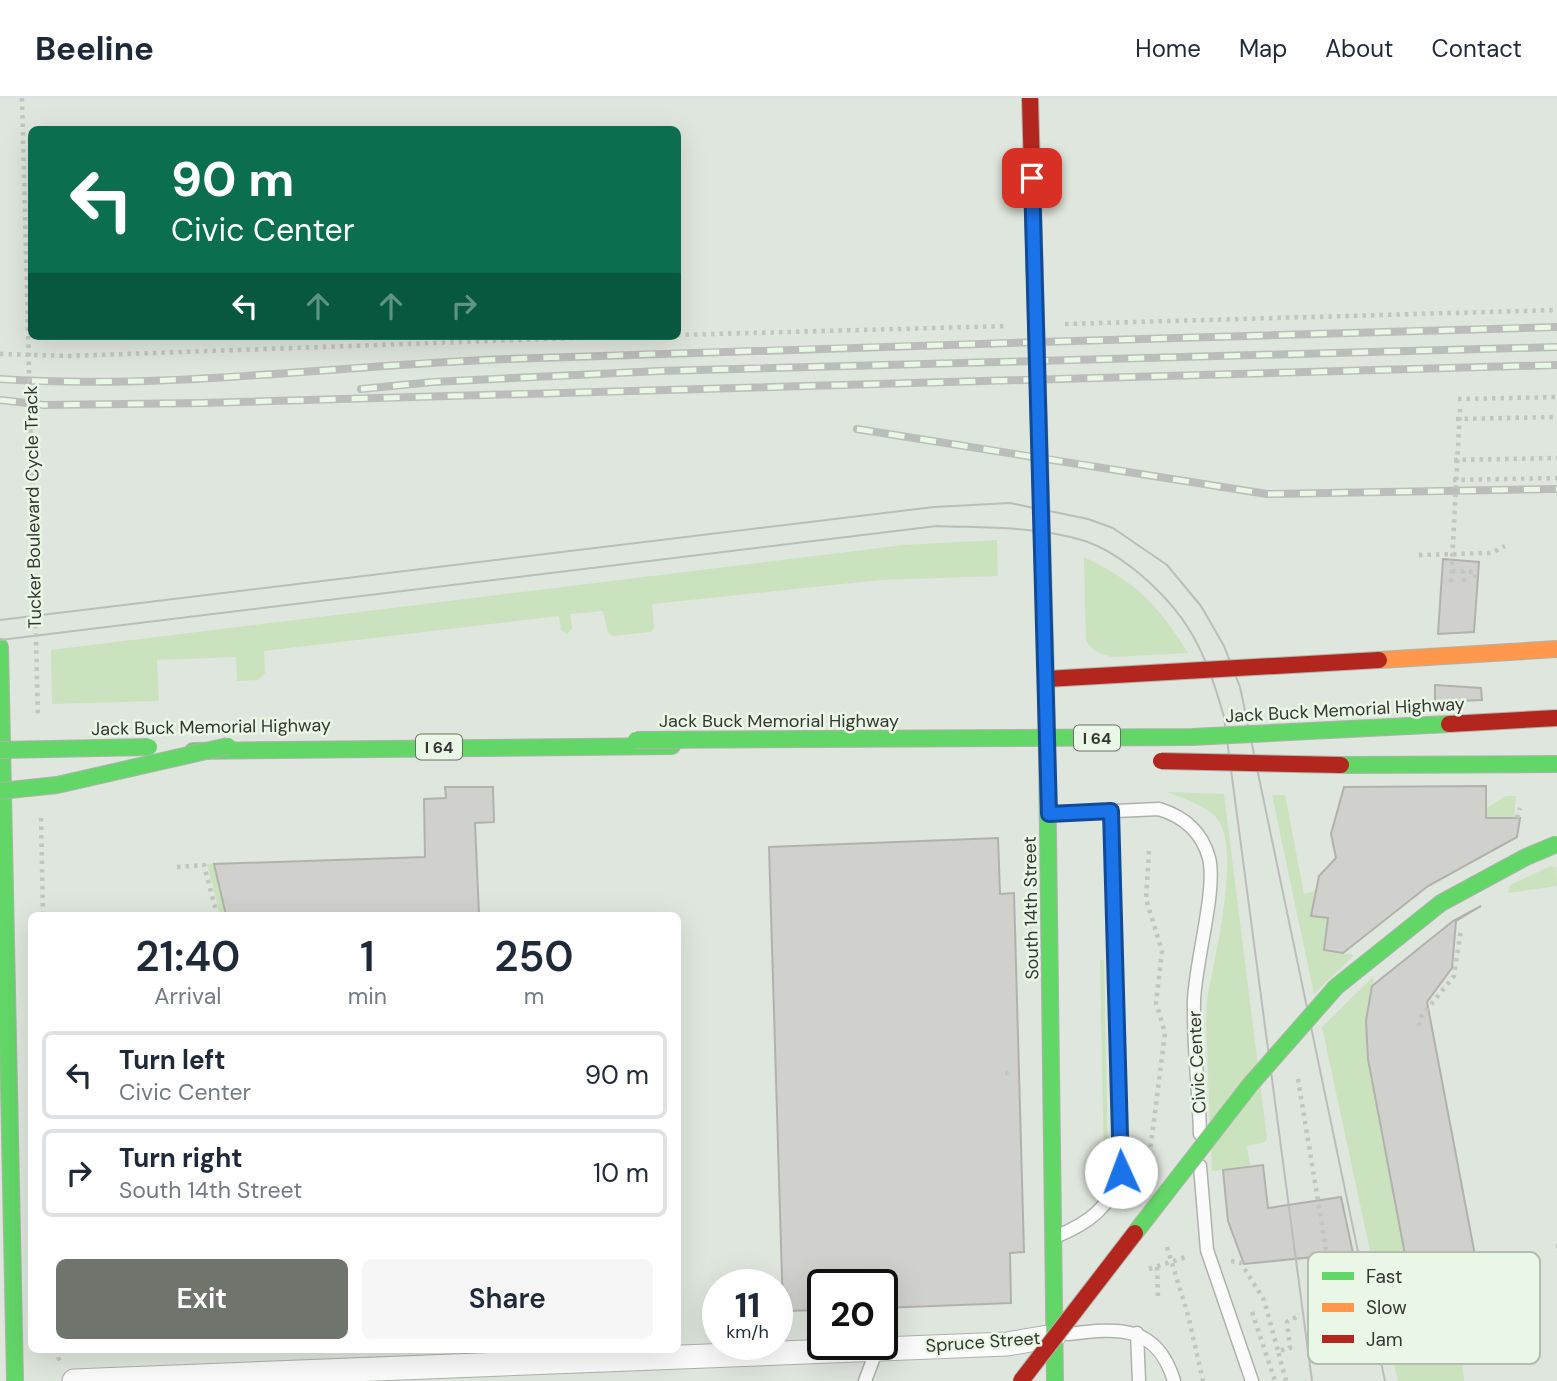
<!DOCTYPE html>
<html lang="en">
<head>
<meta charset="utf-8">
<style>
	body { margin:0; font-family:"DM Sans",sans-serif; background:#f6f6f7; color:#1f2937; height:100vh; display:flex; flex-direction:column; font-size:26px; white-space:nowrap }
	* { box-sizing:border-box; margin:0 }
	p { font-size:23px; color:#747a83 }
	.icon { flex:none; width:38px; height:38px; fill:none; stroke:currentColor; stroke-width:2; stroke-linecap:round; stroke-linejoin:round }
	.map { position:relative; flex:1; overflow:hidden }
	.details { position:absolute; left:28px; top:814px; width:653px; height:441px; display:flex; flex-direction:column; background:#fff; border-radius:10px; box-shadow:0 7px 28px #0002 }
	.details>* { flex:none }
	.hud { position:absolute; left:28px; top:28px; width:653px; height:214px; border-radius:10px; box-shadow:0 7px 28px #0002; background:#0b6e4f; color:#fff; overflow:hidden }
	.speed { position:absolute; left:702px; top:1171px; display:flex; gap:14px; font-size:35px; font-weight:700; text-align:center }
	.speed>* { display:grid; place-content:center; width:91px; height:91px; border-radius:50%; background:#fff; box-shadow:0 7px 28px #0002; line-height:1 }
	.speed small { font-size:18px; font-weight:400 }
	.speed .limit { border:4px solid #111; border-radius:10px; background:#fff; color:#111 }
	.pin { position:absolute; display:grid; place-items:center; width:60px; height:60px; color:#fff; margin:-30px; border-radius:14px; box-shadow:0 4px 10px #0006 }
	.me { position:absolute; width:77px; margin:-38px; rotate:358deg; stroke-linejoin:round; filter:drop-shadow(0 0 5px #0008) }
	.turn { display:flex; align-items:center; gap:24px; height:147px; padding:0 28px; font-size:32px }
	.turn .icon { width:91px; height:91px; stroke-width:2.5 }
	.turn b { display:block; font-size:49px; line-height:60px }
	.lanes { display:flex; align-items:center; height:66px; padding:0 28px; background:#0003; justify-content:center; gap:35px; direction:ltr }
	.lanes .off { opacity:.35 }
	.eta { display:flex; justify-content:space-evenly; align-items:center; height:119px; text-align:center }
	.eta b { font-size:42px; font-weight:600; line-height:49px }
	.cta { display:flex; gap:14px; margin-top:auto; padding:14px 28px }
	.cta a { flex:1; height:80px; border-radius:10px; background:#6f746d; color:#fff; font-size:28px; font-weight:600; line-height:80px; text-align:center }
	.cta a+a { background:#f6f6f7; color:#1f2937 }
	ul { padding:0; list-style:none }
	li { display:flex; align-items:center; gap:21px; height:88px; margin:0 14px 10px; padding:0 14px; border:4px solid #e0e1e3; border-radius:10px }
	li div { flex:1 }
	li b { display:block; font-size:26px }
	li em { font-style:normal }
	header { display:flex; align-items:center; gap:42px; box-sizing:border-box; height:98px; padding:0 35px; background:#fff; border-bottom:2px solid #e0e1e3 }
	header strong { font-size:33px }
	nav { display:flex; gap:38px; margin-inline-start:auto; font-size:24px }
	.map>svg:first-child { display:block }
	.green { fill:#cae2be }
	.building { fill:#d0d0cd; stroke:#b1b1ae; stroke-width:2 }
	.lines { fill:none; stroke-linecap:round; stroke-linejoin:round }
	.lane-casing { stroke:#aeb2ac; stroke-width:15 }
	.street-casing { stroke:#aeb2ac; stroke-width:25 }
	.fast-casing { stroke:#aeb2ac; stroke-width:18 }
	.slow-casing { stroke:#aeb2ac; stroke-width:18 }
	.path { stroke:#c2c6c0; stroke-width:4.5; stroke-dasharray:3.5 5; stroke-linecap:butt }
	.lane { stroke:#fafbfa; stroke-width:12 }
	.street { stroke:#fafbfa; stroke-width:23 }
	.fast { stroke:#63d668; stroke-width:16 }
	.slow { stroke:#ff974d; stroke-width:16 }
	.tram { stroke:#bbbdbb; stroke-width:2 }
	.rail-casing { stroke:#bbbdbb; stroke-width:8 }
	.rail { stroke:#ebf7e6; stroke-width:5; stroke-dasharray:16; stroke-linecap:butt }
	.fast-bridge-casing { stroke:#aeb2ac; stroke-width:18; stroke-linecap:butt }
	.jam-bridge-casing { stroke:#aeb2ac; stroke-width:18; stroke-linecap:butt }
	.path-bridge { stroke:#c2c6c0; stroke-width:4.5; stroke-dasharray:3.5 5; stroke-linecap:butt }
	.fast-bridge { stroke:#63d668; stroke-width:16 }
	.jam-bridge { stroke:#b3261e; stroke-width:16 }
	.route-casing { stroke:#114b97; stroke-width:18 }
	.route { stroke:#1a73e8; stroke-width:12 }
	.labels { text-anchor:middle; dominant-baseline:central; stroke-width:5; stroke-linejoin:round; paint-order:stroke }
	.shield { fill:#ebf7e6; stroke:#6a7167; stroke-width:2 }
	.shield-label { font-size:16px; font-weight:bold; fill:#323730 }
	.street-label { font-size:18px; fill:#323730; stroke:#ebf7e6 }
	.key { fill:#ebf7e6; stroke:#b4bdaf; stroke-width:2 }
	.key-label { font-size:19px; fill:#323730 }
</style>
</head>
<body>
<header>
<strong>Beeline</strong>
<nav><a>Home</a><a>Map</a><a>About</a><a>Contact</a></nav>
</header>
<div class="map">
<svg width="1557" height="1283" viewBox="0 0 1557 1283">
	<rect width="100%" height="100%" fill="#dfe6dd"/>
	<g class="green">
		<polygon points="997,442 998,478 880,482 652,506 654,530 650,534 613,538 608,535 603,513 570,516 572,531 567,536 561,532 559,518 264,553 265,575 258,582 237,583 236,559 157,562 159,603 52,606 51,552 903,447"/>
		<path d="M1084,459c52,25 73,47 104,96l-76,4c-12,-3 -19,-6 -26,-16z"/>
		<path d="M1167,694l57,2 43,344 -2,4 -18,4 3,20 -38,5 -6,-147 1,-23c6,-38 37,-157 8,-185 -13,-12 -33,-18 -48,-24z"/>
		<polygon points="1272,697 1285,697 1304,796 1315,793 1312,817 1328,820 1324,852 1354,857 1314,896"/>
		<polygon points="1506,698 1516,698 1514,720 1481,725 1485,711"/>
		<polygon points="207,766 214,766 226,817 220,817"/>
		<polygon points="1551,768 1556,769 1557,788 1508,795 1510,787"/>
		<polygon points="1100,862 1104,862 1108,1067 1104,1067"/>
		<polygon points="1374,878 1366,923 1366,949 1408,1171 1375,1176 1322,929"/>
		<polygon points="1458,1209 1464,1283 1398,1283 1383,1222 1400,1218 1405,1243 1438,1236 1433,1213"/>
	</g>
	<g class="building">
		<polygon points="1443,461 1479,464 1474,534 1438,536"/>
		<polygon points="1435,587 1481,590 1482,602 1435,604"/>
		<polygon points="1486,688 1486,720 1520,720 1517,739 1428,788 1343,855 1324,852 1328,820 1311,818 1319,778 1336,760 1331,736 1344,689"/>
		<polygon points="445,689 493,689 494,724 475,725 479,817 226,817 214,766 425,759 424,701 446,700"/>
		<polygon points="998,740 1000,796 1014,795 1024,1154 1010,1155 1011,1205 882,1210 882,1186 822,1186 822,1212 783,1213 769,749"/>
		<polygon points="1481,808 1456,823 1452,870 1427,904 1481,1189 1426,1200 1422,1181 1410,1183 1368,961 1366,923 1372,888 1453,823"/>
		<polygon points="1263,1067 1268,1110 1341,1099 1353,1155 1244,1166 1228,1123 1223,1072"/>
	</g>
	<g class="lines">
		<defs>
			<g id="lane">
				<path d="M1050,716l109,-5c26,8 43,23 50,49 8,31 -14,105 -15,143 -1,44 5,89 6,133"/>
				<polyline points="1200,1068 1207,1152 1252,1283"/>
				<path d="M1055,1139c34,-14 55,-29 66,-65l-10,-361"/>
				<polyline points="1137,1235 1139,1283"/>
				<path d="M1068,1236c50,-6 89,-10 106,47"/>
				<polyline points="865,1283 877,1251"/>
			</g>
			<polyline id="street" points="74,1283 1007,1246 1054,1238"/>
			<g id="fast">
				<polyline points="0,549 15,1283"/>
				<polyline points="1046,581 1055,1283"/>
				<polyline points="193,653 672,648"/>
			</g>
			<polyline id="slow" points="1379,562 1557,551"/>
		</defs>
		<use href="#lane" class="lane-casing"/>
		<use href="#street" class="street-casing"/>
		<use href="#fast" class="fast-casing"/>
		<use href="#slow" class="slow-casing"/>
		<g class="path">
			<polyline points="1065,226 1557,212"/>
			<polyline points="677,237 1007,228"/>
			<polyline points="0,256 69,258 631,238"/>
			<polyline points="1458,301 1557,299"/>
			<polyline points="1456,321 1557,319"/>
			<polyline points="1454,362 1557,360"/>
			<polyline points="1453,382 1557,380"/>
			<polyline points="1419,457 1492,455 1505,448"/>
			<polyline points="1452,473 1475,474 1475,485"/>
			<polyline points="1464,484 1464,473"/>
			<polyline points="1517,720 1520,710"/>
			<polyline points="1149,753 1146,801 1162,853 1156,905 1165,935 1149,1062"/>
			<polyline points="177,769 204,767 217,817"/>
			<polyline points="1419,928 1421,919 1454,878 1461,831"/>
			<polyline points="1005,975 1011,975"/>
			<polyline points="1298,981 1336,1212"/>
			<polyline points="1556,1148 1557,1148"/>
			<polyline points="1167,1149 1188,1217 1203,1283"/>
			<polyline points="1231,1163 1241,1165 1264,1202 1278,1253"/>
			<polyline points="1157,1169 1158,1199"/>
			<polyline points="1149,1171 1189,1158"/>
			<polyline points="1416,1182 1421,1208"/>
			<polyline points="1482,1194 1521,1170"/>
			<polyline points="1252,1214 1275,1283"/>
			<path d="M1377,1214l15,-2 -6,-30 14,-2 9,53 16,-3 -4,-22c31,-7 94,6 100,-38l6,-4"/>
			<polyline points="1308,1217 1336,1212 1337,1221 1367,1216"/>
			<polyline points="56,1251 60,1265"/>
			<polyline points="1286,1283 1278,1253 1290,1250 1287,1224 1298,1218"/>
		</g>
		<use href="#lane" class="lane"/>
		<use href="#street" class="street"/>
		<use href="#fast" class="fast"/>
		<use href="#slow" class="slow"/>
		<g class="tram">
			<polyline points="0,522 934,409 1010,405 1088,421 1113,430 1167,467 1201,508 1224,548 1240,589 1385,1283"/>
			<path d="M0,542l937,-114c49,2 100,0 148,15 18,6 35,17 50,29 53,43 71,82 89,147l88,664"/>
		</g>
		<defs>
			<g id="rail">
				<path d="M0,281c168,11 340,-14 508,-20 350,-12 699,-22 1049,-32"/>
				<polyline points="361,291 433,284 659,273 1557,249"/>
				<polyline points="0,302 44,307 202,305 1557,267"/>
				<polyline points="857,331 1267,396 1557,391"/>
			</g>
		</defs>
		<use href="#rail" class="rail-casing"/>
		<use href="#rail" class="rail"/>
		<defs>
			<g id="fast-bridge">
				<polyline points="1040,365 1046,581"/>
				<polyline points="636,642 1192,639 1449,626"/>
				<polyline points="0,652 149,649"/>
				<polyline points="1341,667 1557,666"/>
				<polyline points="0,693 57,687 228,648"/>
				<polyline points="1135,1135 1250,987 1336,889 1441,805 1526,759 1557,746"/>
			</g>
			<g id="jam-bridge">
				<polyline points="1030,0 1040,365"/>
				<polyline points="1046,581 1379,562"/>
				<polyline points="1449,626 1557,620"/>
				<polyline points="1161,663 1341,667"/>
				<polyline points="1021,1283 1135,1135"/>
			</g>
		</defs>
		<use href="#fast-bridge" class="fast-bridge-casing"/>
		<use href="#jam-bridge" class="jam-bridge-casing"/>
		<g class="path-bridge">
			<polyline points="22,0 38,620"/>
			<polyline points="1451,484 1460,311"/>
			<polyline points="41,720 43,817"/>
		</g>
		<use href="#fast-bridge" class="fast-bridge"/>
		<use href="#jam-bridge" class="jam-bridge"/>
	</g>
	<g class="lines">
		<defs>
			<polyline id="route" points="1032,80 1049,716 1111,713 1121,1074"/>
		</defs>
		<use href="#route" class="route-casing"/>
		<use href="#route" class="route"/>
	</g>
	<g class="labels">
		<g class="shield">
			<rect x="1074" y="627.5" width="46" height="25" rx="5"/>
			<rect x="416" y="636.5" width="46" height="25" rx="5"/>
		</g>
		<g class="shield-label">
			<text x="1097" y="640">I 64</text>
			<text x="439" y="649">I 64</text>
		</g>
		<g class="street-label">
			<text transform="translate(33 409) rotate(-91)">Tucker Boulevard Cycle Track</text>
			<text transform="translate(1345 612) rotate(-3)">Jack Buck Memorial Highway</text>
			<text x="779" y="623">Jack Buck Memorial Highway</text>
			<text transform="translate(211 629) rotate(-1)">Jack Buck Memorial Highway</text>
			<text transform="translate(1031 810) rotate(-91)">South 14th Street</text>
			<text transform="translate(1197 964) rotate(-93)">Civic Center</text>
			<text transform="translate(983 1244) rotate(-4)">Spruce Street</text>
		</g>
	</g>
	<rect x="1308" y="1154" width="232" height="112" rx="10" class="key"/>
	<rect x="1322" y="1174" width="32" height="8" fill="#63d668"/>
	<rect x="1322" y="1205" width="32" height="9" fill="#ff974d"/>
	<rect x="1322" y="1237" width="32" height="8" fill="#b3261e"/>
	<g class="key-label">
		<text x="1366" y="1185">Fast</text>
		<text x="1366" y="1216">Slow</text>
		<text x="1366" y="1248">Jam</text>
	</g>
</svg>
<div class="speed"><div>11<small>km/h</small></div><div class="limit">20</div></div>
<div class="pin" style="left:1032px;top:80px;background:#d93025"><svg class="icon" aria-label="arrive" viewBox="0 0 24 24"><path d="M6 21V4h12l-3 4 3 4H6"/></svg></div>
<svg class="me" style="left:1121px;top:1074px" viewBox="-20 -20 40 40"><circle r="19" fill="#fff"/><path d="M0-13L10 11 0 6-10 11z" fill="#1a73e8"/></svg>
<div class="hud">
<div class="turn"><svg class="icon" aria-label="left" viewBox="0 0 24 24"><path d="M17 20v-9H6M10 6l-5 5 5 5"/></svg><div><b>90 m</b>Civic Center</div></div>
<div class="lanes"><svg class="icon" aria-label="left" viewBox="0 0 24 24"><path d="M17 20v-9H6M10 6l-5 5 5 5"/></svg><svg class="icon off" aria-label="ahead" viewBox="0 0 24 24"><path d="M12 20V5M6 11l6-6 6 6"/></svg><svg class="icon off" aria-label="ahead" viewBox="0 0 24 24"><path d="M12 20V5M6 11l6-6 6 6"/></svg><svg class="icon off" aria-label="right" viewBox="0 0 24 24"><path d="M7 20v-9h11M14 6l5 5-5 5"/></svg></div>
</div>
<section class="details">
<div class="eta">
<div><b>21:40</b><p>Arrival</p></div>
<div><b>1</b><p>min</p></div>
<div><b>250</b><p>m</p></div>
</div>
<ul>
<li><svg class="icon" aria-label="left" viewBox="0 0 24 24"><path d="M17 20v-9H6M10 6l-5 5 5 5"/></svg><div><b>Turn left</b><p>Civic Center</p></div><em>90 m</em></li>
<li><svg class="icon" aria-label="right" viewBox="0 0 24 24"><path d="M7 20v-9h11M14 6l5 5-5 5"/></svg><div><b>Turn right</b><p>South 14th Street</p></div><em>10 m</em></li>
</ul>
<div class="cta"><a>Exit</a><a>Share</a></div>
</section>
</div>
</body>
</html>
